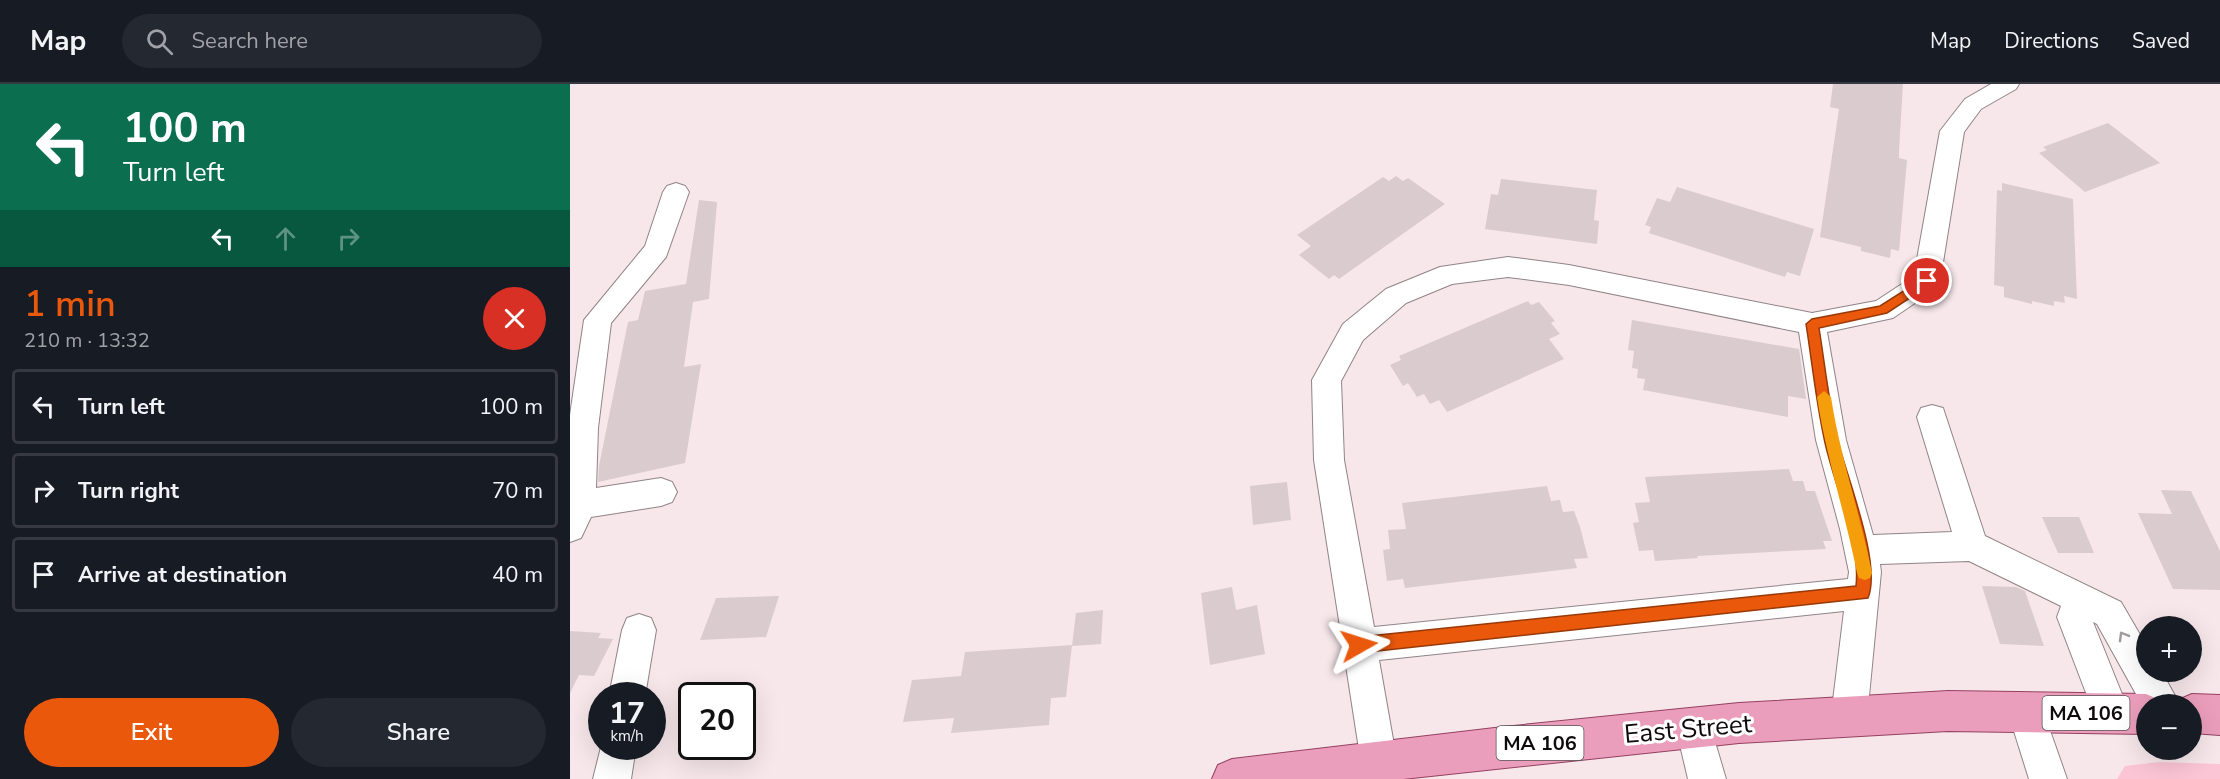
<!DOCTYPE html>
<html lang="en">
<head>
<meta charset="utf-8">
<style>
	body { margin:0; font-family:"Nunito Sans",sans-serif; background:#242831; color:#f1f3f6; height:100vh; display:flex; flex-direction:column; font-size:22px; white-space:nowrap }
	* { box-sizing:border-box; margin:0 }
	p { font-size:20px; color:#9ea1a6 }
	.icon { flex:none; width:33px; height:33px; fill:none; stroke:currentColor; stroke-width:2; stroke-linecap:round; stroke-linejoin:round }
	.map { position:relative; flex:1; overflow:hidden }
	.sheet { display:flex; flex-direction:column; background:#171b24; width:570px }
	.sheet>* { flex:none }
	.guide { background:#0b6e4f; color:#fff; overflow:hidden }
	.fabs { position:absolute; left:1566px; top:532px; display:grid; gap:12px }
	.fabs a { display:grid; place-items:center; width:66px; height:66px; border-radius:50%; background:#171b24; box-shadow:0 6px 24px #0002; font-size:30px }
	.speed { position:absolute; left:18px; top:598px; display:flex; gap:12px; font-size:30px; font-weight:700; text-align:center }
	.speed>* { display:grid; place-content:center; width:78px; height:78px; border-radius:50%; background:#171b24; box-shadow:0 6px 24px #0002; line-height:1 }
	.speed small { font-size:15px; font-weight:400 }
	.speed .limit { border:3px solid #111; border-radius:9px; background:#fff; color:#111 }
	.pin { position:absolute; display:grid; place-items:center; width:51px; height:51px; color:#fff; margin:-26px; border:3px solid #fff; border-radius:50%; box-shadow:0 2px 6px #0007 }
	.me { position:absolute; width:66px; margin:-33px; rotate:84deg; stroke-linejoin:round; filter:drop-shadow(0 0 4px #0008) }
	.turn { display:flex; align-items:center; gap:21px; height:126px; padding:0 24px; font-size:27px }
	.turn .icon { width:78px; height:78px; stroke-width:2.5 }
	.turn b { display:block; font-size:42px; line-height:51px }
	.lanes { display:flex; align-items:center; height:57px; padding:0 24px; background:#0003; justify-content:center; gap:30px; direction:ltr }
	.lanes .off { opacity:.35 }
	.round { display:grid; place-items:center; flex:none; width:63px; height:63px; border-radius:32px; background:#242831 }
	.summary { display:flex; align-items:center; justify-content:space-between; height:102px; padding:0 24px }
	h1 { font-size:36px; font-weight:600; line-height:45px; color:#ea580c }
	.action { display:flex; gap:12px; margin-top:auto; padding:12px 24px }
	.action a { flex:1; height:69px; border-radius:36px; background:#ea580c; color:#fff; font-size:24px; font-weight:600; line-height:69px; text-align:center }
	.action a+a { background:#242831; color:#f1f3f6 }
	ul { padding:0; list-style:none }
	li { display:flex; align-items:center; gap:18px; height:75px; margin:0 12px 9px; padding:0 12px; border:3px solid #363941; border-radius:6px }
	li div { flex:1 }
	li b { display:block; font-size:22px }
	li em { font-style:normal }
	header { display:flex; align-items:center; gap:36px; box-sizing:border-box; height:84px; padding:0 30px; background:#171b24; border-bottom:2px solid #363941 }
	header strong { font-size:28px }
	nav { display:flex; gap:33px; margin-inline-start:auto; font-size:21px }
	.search { width:420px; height:54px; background:#242831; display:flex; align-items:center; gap:15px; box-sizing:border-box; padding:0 21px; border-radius:33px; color:#9ea1a6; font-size:22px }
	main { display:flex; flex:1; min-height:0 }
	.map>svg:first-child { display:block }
	.green { fill:#fbc5d5 }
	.building { fill:#dacbcf }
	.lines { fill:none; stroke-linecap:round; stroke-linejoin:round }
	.minor-casing { stroke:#918387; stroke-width:2 }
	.major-casing { stroke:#954060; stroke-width:2 }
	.minor { fill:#fff; fill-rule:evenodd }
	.major { fill:#eb9ebb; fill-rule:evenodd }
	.oneway { stroke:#9f9d9e }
	.route { fill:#ea580c; stroke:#983908; stroke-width:1.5 }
	.slow { fill:#f59e0b }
	.labels { text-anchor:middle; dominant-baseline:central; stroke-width:6; stroke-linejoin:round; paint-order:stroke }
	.shield { fill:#fff; stroke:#575455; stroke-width:1.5 }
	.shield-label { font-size:20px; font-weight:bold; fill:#0f0a0c }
	.near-street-label { font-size:26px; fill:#0f0a0c; stroke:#fff }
</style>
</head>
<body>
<header>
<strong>Map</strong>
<div class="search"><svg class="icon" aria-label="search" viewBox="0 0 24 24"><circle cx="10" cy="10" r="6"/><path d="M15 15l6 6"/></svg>Search here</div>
<nav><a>Map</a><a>Directions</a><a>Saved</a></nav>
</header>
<main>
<section class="sheet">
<div class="guide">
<div class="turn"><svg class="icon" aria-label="left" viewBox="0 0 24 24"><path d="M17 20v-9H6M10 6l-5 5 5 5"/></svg><div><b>100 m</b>Turn left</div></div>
<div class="lanes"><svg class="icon" aria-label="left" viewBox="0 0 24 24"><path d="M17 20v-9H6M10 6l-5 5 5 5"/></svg><svg class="icon off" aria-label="ahead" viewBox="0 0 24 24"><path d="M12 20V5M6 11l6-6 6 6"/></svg><svg class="icon off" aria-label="right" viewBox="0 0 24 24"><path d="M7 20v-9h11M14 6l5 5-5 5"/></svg></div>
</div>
<div class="summary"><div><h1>1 min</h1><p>210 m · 13:32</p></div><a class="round" style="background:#d93025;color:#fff"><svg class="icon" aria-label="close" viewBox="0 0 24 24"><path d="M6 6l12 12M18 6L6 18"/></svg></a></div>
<ul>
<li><svg class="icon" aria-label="left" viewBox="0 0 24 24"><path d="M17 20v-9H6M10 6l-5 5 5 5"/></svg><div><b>Turn left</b></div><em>100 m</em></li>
<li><svg class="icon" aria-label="right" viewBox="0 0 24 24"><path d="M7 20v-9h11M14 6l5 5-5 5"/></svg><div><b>Turn right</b></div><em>70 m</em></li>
<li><svg class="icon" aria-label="arrive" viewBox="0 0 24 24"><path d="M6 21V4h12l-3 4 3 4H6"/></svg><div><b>Arrive at destination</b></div><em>40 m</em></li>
</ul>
<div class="action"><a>Exit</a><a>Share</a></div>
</section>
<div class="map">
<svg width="1650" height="695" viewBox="0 0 1650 695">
	<rect width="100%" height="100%" fill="#f7e7eb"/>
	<polygon class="green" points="1589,678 1650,680 1650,695 1547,695 1555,682"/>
	<g class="building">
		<polygon points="1263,0 1333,0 1329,67 1329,74 1337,76 1329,167 1321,165 1320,174 1291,167 1291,163 1250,153 1269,25 1260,23"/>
		<polygon points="1538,39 1590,79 1515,108 1469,69 1477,66 1473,63"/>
		<polygon points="826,92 833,97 838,94 875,120 769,195 764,191 759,195 729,171 741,162 727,151 813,93 819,97"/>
		<polygon points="931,95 1027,106 1024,136 1029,137 1027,160 915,145 921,110 928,111"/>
		<polygon points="1432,99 1503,115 1507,215 1494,212 1495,219 1484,217 1484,222 1462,217 1462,220 1434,213 1434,203 1424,201 1427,106 1432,107"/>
		<polygon points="1107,103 1244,145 1230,192 1217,188 1215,193 1079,149 1081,143 1075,141 1087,114 1100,118"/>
		<polygon points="129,116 147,118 139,215 123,218 114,283 131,280 115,379 28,398 29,382 58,238 68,236 75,207 116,200"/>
		<polygon points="958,217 961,221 969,218 985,237 981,239 990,250 979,255 994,275 877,328 869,316 860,320 854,310 847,313 838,299 833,302 820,281 831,276 829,272"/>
		<polygon points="1062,236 1229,265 1236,315 1218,312 1218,333 1073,306 1075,295 1067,294 1068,285 1062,284 1064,267 1058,266"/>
		<polygon points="1219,385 1223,397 1233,397 1236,407 1245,407 1262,457 1253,457 1256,465 1127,472 1128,474 1085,477 1083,466 1069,467 1063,439 1069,438 1065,419 1080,418 1075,393"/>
		<polygon points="717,398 721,436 683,441 680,402"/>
		<polygon points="977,402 981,417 990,416 993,428 1004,427 1010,443 1018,474 1004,475 1007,484 835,504 833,495 817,497 813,466 820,465 818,446 836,445 832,419"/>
		<polygon points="1591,406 1621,407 1650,467 1650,506 1603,505 1568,429 1602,430"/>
		<polygon points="1472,433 1509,433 1524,469 1488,469"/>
		<polygon points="1412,502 1446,503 1455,507 1474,562 1430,560"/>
		<polygon points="662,503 666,526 687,521 695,570 640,581 631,509"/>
		<polygon points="209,512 196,553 130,556 146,514"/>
		<polygon points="533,526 531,560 502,562 506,529"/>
		<polygon points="0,547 31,549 28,554 43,555 24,592 9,591 0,609"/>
		<polygon points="502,561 496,613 481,614 479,641 381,649 384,634 333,638 342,596 391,592 395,568"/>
	</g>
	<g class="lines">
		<defs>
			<g id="minor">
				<path d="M1421,0h28l-3,5 -35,20 -17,23 -24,149 -3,7 -44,30 -66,14 19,108 27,95 79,-3 -35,-115 4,-9 11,-3 11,3 42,128 136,66 25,43v27h16l18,33h-34v7l-49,-88 -4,-2 37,92 -5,13 -13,5 -13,-5 -42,-110 4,-11 -92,-45 -89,3 1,8 -14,145 -5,13 -13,5 -13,-5 -5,-13 13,-106 -465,49 18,102 1,17h-38l1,-17 -47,-302 -2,-80 31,-56 43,-35 54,-22 68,-10 61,8 243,48 64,-12 38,-25 26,-145 25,-32zM938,193l61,8 230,47 17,108 24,89 9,43 -1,7 -474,48 -30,-167 -3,-79 22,-41 43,-37 46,-19z"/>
				<polygon points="106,99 115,102 119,108 96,173 41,239 28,344 26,404 91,394 102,398 107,408 102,418 91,422 21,433 11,454 0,458 0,331 14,236 75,162 93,108 97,102"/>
				<polygon points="69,530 81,534 86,546 75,612 39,612 52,546 57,534"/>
				<polygon points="1456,610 1469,615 1497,695 1459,695 1438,628 1443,615"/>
				<polygon points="1124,626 1137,631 1156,695 1118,695 1106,644 1111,631"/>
				<polygon points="32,659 32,663 66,663 61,695 23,695"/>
			</g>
			<g id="major">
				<polygon points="1378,607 1576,610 1590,616 1592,621 1576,621 1576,650 1378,647 1169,659 833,695 642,695 648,681 662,675 933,643 1169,619"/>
				<polygon points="1622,610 1650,611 1650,651 1622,649 1622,621 1606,621 1608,616"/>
			</g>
		</defs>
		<use href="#minor" class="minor-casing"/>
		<use href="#major" class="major-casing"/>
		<use href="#minor" class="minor"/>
		<use href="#major" class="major"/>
	</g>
	<defs><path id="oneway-chevron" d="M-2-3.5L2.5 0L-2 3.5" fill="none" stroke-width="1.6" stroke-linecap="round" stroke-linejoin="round" transform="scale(1.5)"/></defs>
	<use class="oneway" href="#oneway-chevron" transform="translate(1553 552) rotate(-120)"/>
	<path class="route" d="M1357,192l4,1v7l-44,29 -68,15c6,37 10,77 19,113 9,37 44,123 30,157l-509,55 -5,-3 -3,-5 3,-5 5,-3 497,-51c5,-47 -23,-102 -32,-148 -8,-37 -12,-76 -18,-114l6,-5 68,-13z"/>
	<path class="slow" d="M1254,307l7,6c9,59 29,116 41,176l-2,5 -5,2 -6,-2 -2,-5c-12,-60 -31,-117 -40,-176z"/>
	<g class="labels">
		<g class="shield">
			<rect x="1472.5" y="612" width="87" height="34" rx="4.5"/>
			<rect x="926.5" y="642" width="87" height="34" rx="4.5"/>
		</g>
		<g class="shield-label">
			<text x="1516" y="629">MA 106</text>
			<text x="970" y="659">MA 106</text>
		</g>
		<g class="near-street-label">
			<text transform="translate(1118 645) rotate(-5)">East Street</text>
		</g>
	</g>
</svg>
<div class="fabs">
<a>+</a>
<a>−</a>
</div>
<div class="speed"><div>17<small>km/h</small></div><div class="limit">20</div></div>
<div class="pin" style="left:1357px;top:197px;background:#d93025"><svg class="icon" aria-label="arrive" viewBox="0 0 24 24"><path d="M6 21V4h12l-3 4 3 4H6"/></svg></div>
<svg class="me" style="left:789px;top:561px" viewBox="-20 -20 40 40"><path d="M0-17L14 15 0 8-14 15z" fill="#ea580c" stroke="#fff" stroke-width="4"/></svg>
</div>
</main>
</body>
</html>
